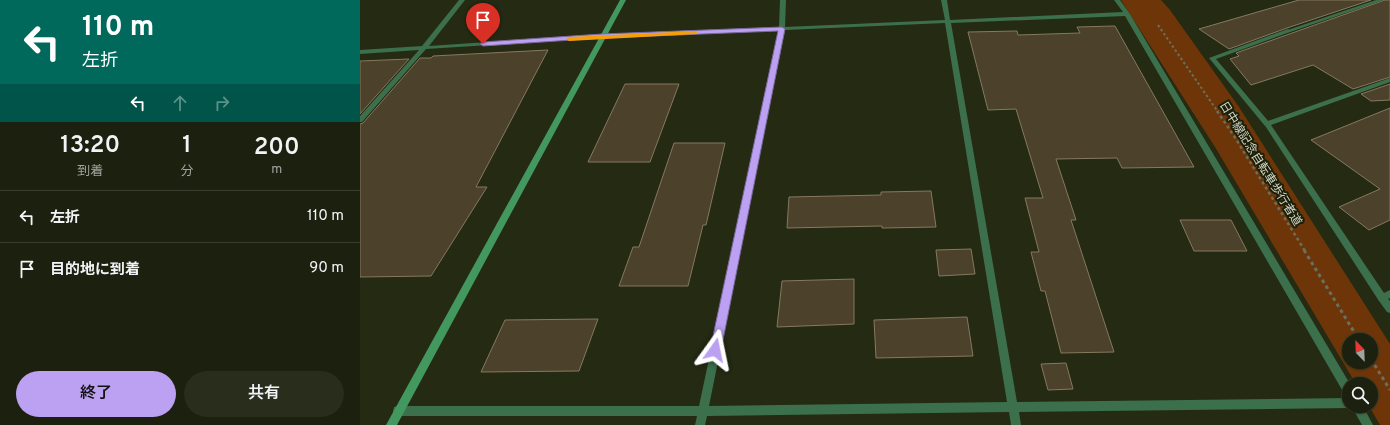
<!DOCTYPE html>
<html lang="ja">
<head>
<meta charset="utf-8">
<style>
	body { margin:0; font-family:Overpass,"Noto Sans JP",sans-serif; background:#292d1c; color:#f1f3f6; height:100vh; display:flex; flex-direction:column; font-size:15px; white-space:nowrap }
	* { box-sizing:border-box; margin:0 }
	p { font-size:13px; color:#a0a39e }
	.icon { flex:none; width:22px; height:22px; fill:none; stroke:currentColor; stroke-width:2; stroke-linecap:round; stroke-linejoin:round }
	.map { position:relative; flex:1; overflow:hidden }
	.sheet { display:flex; flex-direction:column; background:#1c200e; width:360px }
	.sheet>* { flex:none }
	.hud { background:#00695c; color:#fff; overflow:hidden }
	.needle { width:26px; rotate:337deg }
	.buttons { position:absolute; left:982px; top:333px; display:grid; gap:8px }
	.buttons a { display:grid; place-items:center; width:36px; height:36px; border-radius:50%; background:#1c200e; box-shadow:0 1px 3px #0004,0 0 0 1px #3a3e2e; font-size:20px }
	.pin { position:absolute; display:grid; place-items:center; width:34px; height:34px; color:#fff; margin:-41px -17px; border-radius:50% 50% 50% 0; rotate:-45deg; box-shadow:0 0 4px #0007 }
	.pin .icon { rotate:45deg }
	.me { position:absolute; width:44px; margin:-22px; rotate:12deg; stroke-linejoin:round; filter:drop-shadow(0 0 3px #0008) }
	.turn { display:flex; align-items:center; gap:14px; height:84px; padding:0 16px; font-size:18px }
	.turn .icon { width:52px; height:52px; stroke-width:2.5 }
	.turn b { display:block; font-size:28px; line-height:34px }
	.lanes { display:flex; align-items:center; height:38px; padding:0 16px; background:#0003; justify-content:center; gap:20px; direction:ltr }
	.lanes .off { opacity:.35 }
	.eta { display:flex; justify-content:space-evenly; align-items:center; height:68px; text-align:center }
	.eta b { font-size:24px; font-weight:600; line-height:28px }
	.button { display:flex; gap:8px; margin-top:auto; padding:8px 16px }
	.button a { flex:1; height:46px; border-radius:24px; background:#bca0f2; color:#111; font-size:16px; font-weight:600; line-height:46px; text-align:center }
	.button a+a { background:#292d1c; color:#f1f3f6 }
	ul { padding:0; list-style:none }
	li { display:flex; align-items:center; gap:12px; height:52px; padding:0 16px; border-top:1px solid #3a3e2e }
	li div { flex:1 }
	li b { display:block; font-size:15px }
	li em { font-style:normal }
	main { display:flex; flex:1; min-height:0 }
	.map>svg:first-child { display:block }
	.green { fill:#6e3608; fill-rule:evenodd }
	.building { fill:#4c412a; stroke:#85795f }
	.lines { fill:none; stroke-linecap:round; stroke-linejoin:round }
	.path-far2 { stroke:#6b705c; stroke-width:2; stroke-dasharray:2.5 2.5; stroke-linecap:butt }
	.path-far1 { stroke:#6b705c; stroke-width:2.5; stroke-dasharray:3 3; stroke-linecap:butt }
	.path { stroke:#6b705c; stroke-width:3; stroke-dasharray:3.5 3.5; stroke-linecap:butt }
	.lane { fill:#3c6f4b; fill-rule:evenodd }
	.street { fill:#3c6f4b; fill-rule:evenodd }
	.secondary { fill:#42985e; fill-rule:evenodd }
	.route { fill:#bca0f2; stroke:#7a689d }
	.slow { fill:#f59e0b }
	.labels { text-anchor:middle; dominant-baseline:central; stroke-width:4; stroke-linejoin:round; paint-order:stroke }
	.street-label { font-size:12px; fill:#d2d6c8; stroke:#1c2009 }
</style>
</head>
<body>
<main>
<section class="sheet">
<div class="hud">
<div class="turn"><svg class="icon" aria-label="left" viewBox="0 0 24 24"><path d="M17 20v-9H6M10 6l-5 5 5 5"/></svg><div><b>110 m</b>左折</div></div>
<div class="lanes"><svg class="icon" aria-label="left" viewBox="0 0 24 24"><path d="M17 20v-9H6M10 6l-5 5 5 5"/></svg><svg class="icon off" aria-label="ahead" viewBox="0 0 24 24"><path d="M12 20V5M6 11l6-6 6 6"/></svg><svg class="icon off" aria-label="right" viewBox="0 0 24 24"><path d="M7 20v-9h11M14 6l5 5-5 5"/></svg></div>
</div>
<div class="eta">
<div><b>13:20</b><p>到着</p></div>
<div><b>1</b><p>分</p></div>
<div><b>200</b><p>m</p></div>
</div>
<ul>
<li><svg class="icon" aria-label="left" viewBox="0 0 24 24"><path d="M17 20v-9H6M10 6l-5 5 5 5"/></svg><div><b>左折</b></div><em>110 m</em></li>
<li><svg class="icon" aria-label="arrive" viewBox="0 0 24 24"><path d="M6 21V4h12l-3 4 3 4H6"/></svg><div><b>目的地に到着</b></div><em>90 m</em></li>
</ul>
<div class="button"><a>終了</a><a>共有</a></div>
</section>
<div class="map">
<svg width="1030" height="425" viewBox="0 0 1030 425">
	<rect width="100%" height="100%" fill="#252a13"/>
	<path class="green" d="M761,0h40l9,10 69,97 151,237v81h-10l-11,-19h2v-22h-15l-141,-237zM989,340h22v22h-22z"/>
	<g class="building">
		<polygon points="939,0 1011,0 927,28 869,49 839,29"/>
		<polygon points="1025,0 1030,0 1030,77 993,89 953,65 891,85 870,59 879,56 876,53"/>
		<polygon points="755,26 834,167 762,168 757,158 696,159 716,220 711,220 754,352 701,353 685,291 681,291 671,252 679,252 665,198 683,198 656,109 628,110 608,32 657,31 658,35 720,33 717,27"/>
		<polygon points="188,50 116,187 127,187 71,276 0,277 0,124 3,123 60,58 71,58 73,56"/>
		<polygon points="49,59 0,114 0,61"/>
		<polygon points="265,84 319,84 290,162 228,162"/>
		<polygon points="1030,84 1030,100 1011,101 1001,94"/>
		<polygon points="1030,108 1030,220 1009,230 979,207 1020,189 951,140"/>
		<polygon points="314,143 365,143 346,225 343,225 328,286 259,286 273,247 279,247"/>
		<polygon points="571,191 576,227 522,228 522,226 427,228 429,197 521,195 521,192"/>
		<polygon points="820,220 871,220 887,251 834,251"/>
		<polygon points="611,249 615,274 579,276 576,250"/>
		<polygon points="494,279 494,324 417,327 422,281"/>
		<polygon points="607,317 613,356 516,358 514,320"/>
		<polygon points="238,319 219,371 121,372 145,320"/>
		<polygon points="706,363 713,389 688,390 681,364"/>
	</g>
	<g class="lines">
		<polyline class="path-far2" points="798,25 858,112"/>
		<polyline class="path-far1" points="857,111 874,136 945,251"/>
		<g class="path">
			<polyline points="944,250 999,340"/>
			<polyline points="1011,359 1030,390"/>
		</g>
		<polygon class="lane" points="928,29 931,31 930,32 856,59 909,122 910,124 909,126 905,126 849,58"/>
		<g class="street">
			<path d="M99,0h6l-36,46 173,-12 177,-7 1,-27h6l-1,27 160,-7 -4,-20h6l3,20 173,-8 -9,-12h6l10,14 220,370 -1,13 -4,-2 -220,-379 -174,7 66,379 332,-4v8h14l10,19h-11l-10,-18 -3,1 -330,4 2,13h-10l-2,-13 -302,4 -2,9h-10l2,-9h-299l-4,-1 -1,-4 1,-4 4,-1h301l80,-376 -177,8 -176,11 -64,73h-2v-6l59,-66 -59,4v-4l62,-4zM585,23l62,379 -298,4 76,-376z"/>
			<polygon points="1016,0 1024,0 930,32 925,31"/>
			<polygon points="1030,78 1030,82 911,125 1024,293 1030,290 1030,298 1028,299 1030,301 1030,313 1027,312 1019,301 904,124 905,122"/>
		</g>
		<polygon class="secondary" points="260,0 266,0 37,425 26,425"/>
	</g>
	<polygon class="route" points="422,27 425,29 361,350 359,354 355,355 351,354 350,350 418,31 242,38 123,46 120,44 123,42 242,34"/>
	<polygon class="slow" points="335,31 337,31 337,34 209,41 206,39 209,37"/>
	<g class="labels">
		<g class="street-label">
			<text transform="translate(900 164) rotate(58)">日中線記念自転車歩行者道</text>
		</g>
	</g>
</svg>
<div class="buttons">
<a><svg class="needle" viewBox="-14 -14 28 28"><path d="M0-13l5 13h-10z" fill="#e53935"/><path d="M0 13l5-13h-10z" fill="#a0a39e"/></svg></a>
<a><svg class="icon" aria-label="search" viewBox="0 0 24 24"><circle cx="10" cy="10" r="6"/><path d="M15 15l6 6"/></svg></a>
</div>
<div class="pin" style="left:123px;top:44px;background:#d93025"><svg class="icon" aria-label="arrive" viewBox="0 0 24 24"><path d="M6 21V4h12l-3 4 3 4H6"/></svg></div>
<svg class="me" style="left:355px;top:350px" viewBox="-20 -20 40 40"><path d="M0-17L14 15 0 8-14 15z" fill="#bca0f2" stroke="#fff" stroke-width="4"/></svg>
</div>
</main>
</body>
</html>
